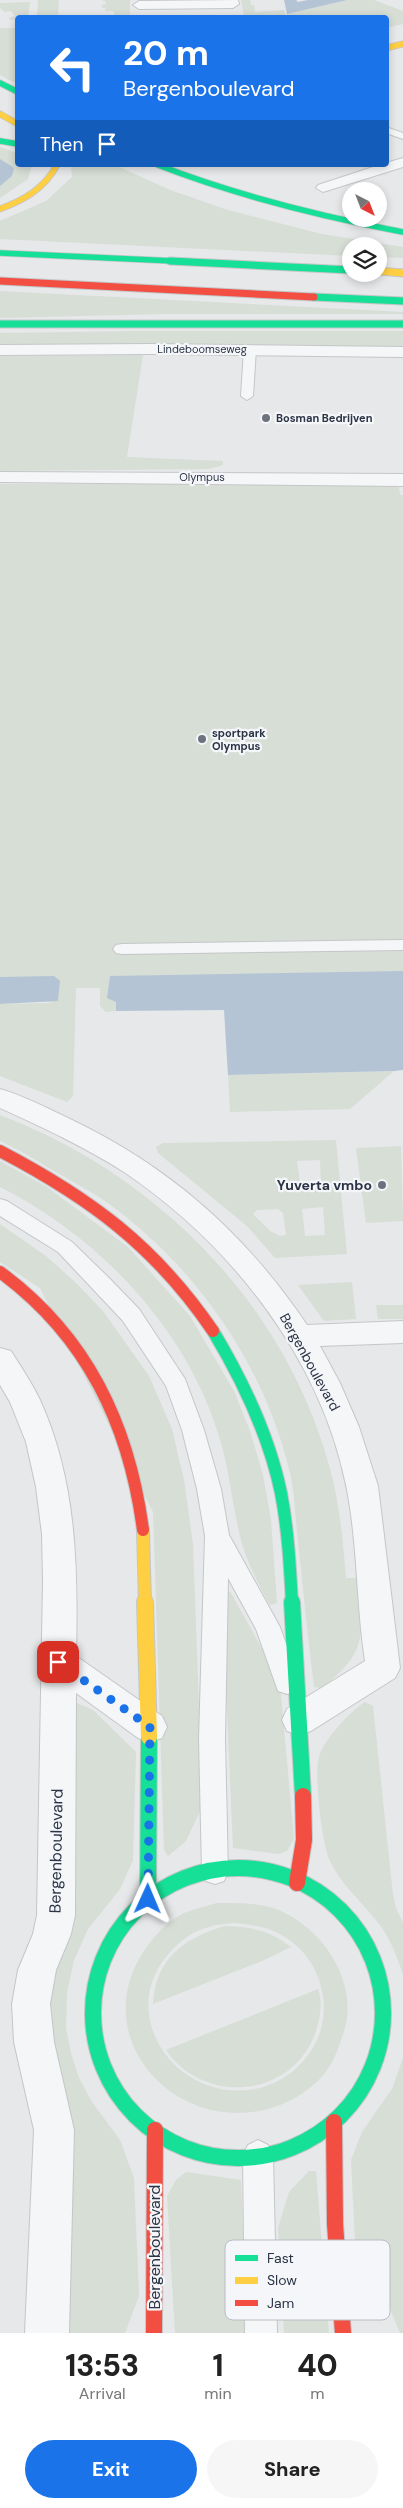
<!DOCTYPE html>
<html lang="en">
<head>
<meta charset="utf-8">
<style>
	body { margin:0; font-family:"DM Sans",sans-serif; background:#f6f6f6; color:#222; height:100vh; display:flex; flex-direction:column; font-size:19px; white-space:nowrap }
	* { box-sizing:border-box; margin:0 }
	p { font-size:16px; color:#767676 }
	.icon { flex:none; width:28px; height:28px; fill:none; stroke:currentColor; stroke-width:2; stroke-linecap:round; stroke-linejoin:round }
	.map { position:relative; height:2333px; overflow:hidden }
	.panel { display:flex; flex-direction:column; background:#fff; flex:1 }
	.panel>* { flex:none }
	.banner { position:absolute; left:15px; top:15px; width:374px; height:152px; border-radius:5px; box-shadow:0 2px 8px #0003; background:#1a73e8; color:#fff; overflow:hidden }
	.needle { width:32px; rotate:138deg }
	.fabs { position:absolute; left:342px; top:182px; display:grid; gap:10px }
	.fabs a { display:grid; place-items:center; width:45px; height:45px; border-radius:50%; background:#fff; box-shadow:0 2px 8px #0003; font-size:25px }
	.pin { position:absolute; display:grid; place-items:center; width:42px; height:42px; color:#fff; margin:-21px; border-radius:10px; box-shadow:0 2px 8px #0006 }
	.me { position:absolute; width:55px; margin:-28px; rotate:1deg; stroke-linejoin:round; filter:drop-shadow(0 0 4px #0008) }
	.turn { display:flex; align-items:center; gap:18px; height:105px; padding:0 25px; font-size:22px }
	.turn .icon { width:65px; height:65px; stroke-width:2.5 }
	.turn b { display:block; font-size:35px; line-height:42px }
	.then { display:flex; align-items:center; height:48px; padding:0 25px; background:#0003; gap:10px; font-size:19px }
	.eta { display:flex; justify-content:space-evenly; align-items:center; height:85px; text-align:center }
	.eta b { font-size:30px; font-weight:800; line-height:35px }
	.primary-button { display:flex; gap:10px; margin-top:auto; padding:10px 25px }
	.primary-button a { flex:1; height:58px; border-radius:30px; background:#1a73e8; color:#fff; font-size:20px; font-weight:800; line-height:58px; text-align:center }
	.primary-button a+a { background:#f6f6f6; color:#222 }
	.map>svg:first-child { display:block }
	.green { fill:#d6ded6; fill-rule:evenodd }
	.water { fill:#b4c4d5 }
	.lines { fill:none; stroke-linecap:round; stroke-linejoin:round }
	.lane-casing { stroke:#c4c6c8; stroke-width:2 }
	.street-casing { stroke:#c4c6c8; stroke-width:2 }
	.fast-far3-casing { stroke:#c4c6c8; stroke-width:7 }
	.fast-far2-casing { stroke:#c4c6c8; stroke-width:9 }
	.fast-far1-casing { stroke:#c4c6c8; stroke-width:14 }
	.fast-casing { stroke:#c4c6c8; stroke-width:18 }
	.slow-far3-casing { stroke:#c4c6c8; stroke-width:7 }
	.slow-far2-casing { stroke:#c4c6c8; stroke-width:9 }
	.slow-far1-casing { stroke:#c4c6c8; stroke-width:14 }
	.slow-casing { stroke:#c4c6c8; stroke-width:18 }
	.jam-far2-casing { stroke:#c4c6c8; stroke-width:9 }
	.jam-far1-casing { stroke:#c4c6c8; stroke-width:14 }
	.jam-casing { stroke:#c4c6c8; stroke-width:18 }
	.lane { fill:#f5f6f7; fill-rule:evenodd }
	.street { fill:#f5f6f7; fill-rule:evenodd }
	.fast-far3 { stroke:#16e098; stroke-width:5.5 }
	.fast-far2 { stroke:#16e098; stroke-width:7 }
	.fast-far1 { stroke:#16e098; stroke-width:12 }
	.fast { stroke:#16e098; stroke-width:16 }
	.slow-far3 { stroke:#ffcf43; stroke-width:5.5 }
	.slow-far2 { stroke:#ffcf43; stroke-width:7 }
	.slow-far1 { stroke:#ffcf43; stroke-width:12 }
	.slow { stroke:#ffcf43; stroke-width:16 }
	.jam-far2 { stroke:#f24e42; stroke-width:7 }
	.jam-far1 { stroke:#f24e42; stroke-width:12 }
	.jam { stroke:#f24e42; stroke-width:16 }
	.route { stroke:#1a73e8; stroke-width:9; stroke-dasharray:0 16.2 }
	.poi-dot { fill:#6c737f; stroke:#f4f6f9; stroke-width:2 }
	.labels { text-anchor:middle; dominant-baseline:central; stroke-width:4.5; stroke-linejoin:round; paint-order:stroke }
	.far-street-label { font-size:11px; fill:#2b3445; stroke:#f4f6f9 }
	.far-poi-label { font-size:11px; font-weight:bold; fill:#2b3445; stroke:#f4f6f9; text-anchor:start }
	.poi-label { font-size:14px; font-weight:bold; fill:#2b3445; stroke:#f4f6f9; text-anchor:end }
	.street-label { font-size:14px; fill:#2b3445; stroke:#f4f6f9 }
	.near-street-label { font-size:16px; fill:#2b3445; stroke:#f4f6f9 }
	.key { fill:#f4f6f9; stroke:#b8bcc3; stroke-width:1 }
	.key-label { font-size:14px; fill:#2b3445 }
</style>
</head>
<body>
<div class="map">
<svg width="403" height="2333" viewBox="0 0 403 2333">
	<rect width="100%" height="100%" fill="#e6e8ea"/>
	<g class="green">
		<polygon points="38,0 59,0 58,17 37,17"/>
		<polygon points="102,0 130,0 130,17 114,17 114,11 106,11 105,8 102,8 102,5 106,4 105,1"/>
		<polygon points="241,0 250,0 251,5 254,5 255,12 284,10 286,17 287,14 347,0 374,0 403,11 403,24 386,28 386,18 244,17"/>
		<polygon points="30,2 28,17 11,20 9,18 15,16 11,11 5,12 0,8 0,3"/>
		<polygon points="0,28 17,28 17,84 0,75"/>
		<polygon points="0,147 17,153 18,165 32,165 28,179 0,198"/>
		<polygon points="71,165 115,165 170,190 228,210 322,234 403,247 403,258 379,257 379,246 351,246 351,256 0,239 0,221 46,201 72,177"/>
		<polygon points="0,291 403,312 403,314 164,314 0,318"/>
		<polygon points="135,331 403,331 403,347 151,344 0,346 0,333"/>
		<polygon points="143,355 127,457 223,461 223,465 209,469 0,471 0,356"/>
		<polygon points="293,483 399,487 400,495 403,495 403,983 116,1002 116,1011 106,1012 100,1006 100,988 76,988 73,1096 67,1102 0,1076 0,1004 53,1003 0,990 0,484"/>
		<polygon points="394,1071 350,1109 230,1112 228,1075"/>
		<path d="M0,1115c158,60 286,190 330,354 10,36 13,72 16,109h14c2,54 10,74 -39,110l-7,-1c-6,-49 -11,-98 -16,-146 -3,-24 -3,-49 -9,-72 -26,-106 -93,-202 -181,-266 -14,-10 -30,-18 -45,-27 -21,-12 -41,-25 -63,-35z"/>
		<path d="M336,1140l11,114 -72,4 -28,-32 -89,-73 -2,-6 7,-4zM320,1160l1,22 -21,1 -3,-22zM323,1207l2,28 -20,1 -3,-27zM278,1209l5,4 3,22 -6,1 -10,-5 -17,-17 4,-4z"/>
		<polygon points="401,1146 403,1221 366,1223 356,1148"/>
		<path d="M0,1161l47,26 81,60 62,69 44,75 16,40 13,44 8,45 6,83 -7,2 -2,-3c-10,-19 -20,-38 -26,-58 -10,-37 -12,-75 -24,-111 -33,-106 -120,-197 -218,-246z"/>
		<polygon points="0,1224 46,1256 76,1283 103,1311 149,1376 172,1429 184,1480 193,1544 201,1763 200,1811 186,1841 168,1856 164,1850 153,1512 40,1288 0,1262"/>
		<polygon points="352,1282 356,1319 324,1321 298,1285"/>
		<polygon points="376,1305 403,1305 403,1319 378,1319"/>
		<polygon points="228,1591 231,1593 265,1654 281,1695 294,1839 287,1851 278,1854 233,1848 222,1596"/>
		<path d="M365,1702l8,4 20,189 3,13 7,15v52c-6,-19 -14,-40 -27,-55 -15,-19 -34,-35 -45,-57 -9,-16 -17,-88 -12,-106 4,-16 31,-46 46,-55z"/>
		<polygon points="77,1703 93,1710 136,1752 133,1860 120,1889 88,1929 74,1960 67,1993 66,2028 71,2053 79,2078 92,2102 120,2140 134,2178 139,2296 125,2333 67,2333 54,2059 49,2010 74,1705"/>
		<path d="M217,1903c23,0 49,-1 70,11 42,22 74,76 55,123 -3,9 -6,18 -10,25 -14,26 -45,44 -73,49 -93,17 -172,-80 -113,-163 9,-13 23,-28 38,-35 11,-4 22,-7 33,-10zM235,1923c18,2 34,4 50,14 35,21 49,69 31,105 -12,24 -34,42 -61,47 -81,15 -144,-80 -81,-141 9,-9 21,-18 35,-21 8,-3 17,-3 26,-4z"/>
		<path d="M225,1926c28,1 43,4 66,21l-29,14 -109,43c2,-45 31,-66 72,-78z"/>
		<path d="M318,1989c5,13 2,29 -2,42 -22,66 -111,76 -150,19z"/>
		<polygon points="403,2058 403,2333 400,2333 367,2252 355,2241 351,2160 362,2132 392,2089"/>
		<polygon points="309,2171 316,2171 329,2333 284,2333 278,2228 289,2192"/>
		<polygon points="186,2172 241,2180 247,2333 175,2333 167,2196 176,2180"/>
	</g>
	<g class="water">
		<polygon points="284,0 296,0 298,2 308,0 347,0 287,14"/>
		<polygon points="0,159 14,168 12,176 0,186"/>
		<polygon points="403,971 403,1070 394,1071 228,1075 224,1010 116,1011 116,1002 107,998 110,976"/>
		<polygon points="54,976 60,981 58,1001 0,1004 0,977"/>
	</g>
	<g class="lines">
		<defs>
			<g id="lane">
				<polygon points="386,127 403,133 403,139 386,133"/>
				<polygon points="250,345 256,349 253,396 247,400 241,396 244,349"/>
				<polygon points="403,940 403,950 122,954 116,953 113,949 116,945 122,944"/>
				<polygon points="0,1199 7,1201 72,1242 109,1278 139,1309 185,1379 204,1430 221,1489 229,1535 280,1627 300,1683 296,1691 287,1694 278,1691 256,1629 228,1578 225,1739 228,1872 224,1881 215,1884 206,1881 202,1872 199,1739 205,1536 197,1489 182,1430 166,1386 123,1321 58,1252 0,1216"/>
				<polygon points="258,2140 268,2145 273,2155 277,2333 245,2333 243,2155 248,2145"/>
			</g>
			<g id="street">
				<polygon points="238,0 239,4 233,8 139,9 133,5 139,1"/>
				<polygon points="403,158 403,167 323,192 316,188 318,185 379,165 386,165 386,163"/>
				<polygon points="151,344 403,347 403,357 151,354 0,355 0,345"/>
				<polygon points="0,472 403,474 403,486 0,482"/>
				<path d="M0,1089c24,7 47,19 70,30 100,48 175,114 237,206l96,-4v22l-83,3 20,37 19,44 19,59 22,182 -5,10 -84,53 -12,4 -12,-4 -5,-11 5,-11 78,-48c-9,-58 -7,-118 -19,-176 -26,-127 -115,-241 -222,-313 -39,-25 -82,-45 -124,-64z"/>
				<path d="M0,1348l11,3c10,16 21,32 29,49 37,81 38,169 36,256l86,60 5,11 -5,11 -12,4 -12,-4 -62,-45 -1,222 -4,19 -15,36 -6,34 4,38 20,88 -5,203h-44l9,-203 -20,-88 -2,-38 6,-34 15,-36 4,-19 6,-334 -1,-47 -6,-47 -10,-45 -16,-40 -10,-17z"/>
			</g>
			<g id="fast-far3">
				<polyline points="0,83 18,92"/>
				<polyline points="0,141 18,144"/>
				<path d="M158,165c80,31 161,51 245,67"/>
				<polyline points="0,253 196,262"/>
			</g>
			<g id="fast-far2">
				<polyline points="170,261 351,270"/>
				<polyline points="314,297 403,301"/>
				<polyline points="0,324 403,324"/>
			</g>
			<path id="fast-far1" d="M213,1331c30,50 56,104 68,162 7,36 9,74 11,110"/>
			<g id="fast">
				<polyline points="292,1602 303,1796"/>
				<circle cx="238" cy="2013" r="145"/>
				<polyline points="148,1899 149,1737"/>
			</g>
			<g id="slow-far3">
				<polyline points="386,48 403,44"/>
				<polyline points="0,114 18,124"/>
				<path d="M0,209c24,-9 44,-20 57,-44"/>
			</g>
			<polyline id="slow-far2" points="379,271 403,273"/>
			<polyline id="slow-far1" points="143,1530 145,1603"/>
			<polyline id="slow" points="145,1602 149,1737"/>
			<polyline id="jam-far2" points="0,281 314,297"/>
			<g id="jam-far1">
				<path d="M0,1151c90,47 155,95 213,180"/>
				<path d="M0,1272c87,64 129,152 143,258"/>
			</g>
			<g id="jam">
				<polyline points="297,1883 304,1840 303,1796"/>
				<polyline points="334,2122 335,2224 343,2333"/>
				<polyline points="154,2333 155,2130"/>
			</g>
		</defs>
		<use href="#lane" class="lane-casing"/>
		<use href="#street" class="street-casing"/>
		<use href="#fast-far3" class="fast-far3-casing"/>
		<use href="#fast-far2" class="fast-far2-casing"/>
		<use href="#fast-far1" class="fast-far1-casing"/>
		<use href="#fast" class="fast-casing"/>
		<use href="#slow-far3" class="slow-far3-casing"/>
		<use href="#slow-far2" class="slow-far2-casing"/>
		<use href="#slow-far1" class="slow-far1-casing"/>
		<use href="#slow" class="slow-casing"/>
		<use href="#jam-far2" class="jam-far2-casing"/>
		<use href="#jam-far1" class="jam-far1-casing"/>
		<use href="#jam" class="jam-casing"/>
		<use href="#lane" class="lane"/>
		<use href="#street" class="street"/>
		<use href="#fast-far3" class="fast-far3"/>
		<use href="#fast-far2" class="fast-far2"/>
		<use href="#fast-far1" class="fast-far1"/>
		<use href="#fast" class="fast"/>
		<use href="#slow-far3" class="slow-far3"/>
		<use href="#slow-far2" class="slow-far2"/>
		<use href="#slow-far1" class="slow-far1"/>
		<use href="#slow" class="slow"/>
		<use href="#jam-far2" class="jam-far2"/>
		<use href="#jam-far1" class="jam-far1"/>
		<use href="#jam" class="jam"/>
	</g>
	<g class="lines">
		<polyline class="route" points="58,1662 150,1727 148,1899"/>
	</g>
	<g class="poi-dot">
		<circle cx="266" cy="418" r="5"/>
		<circle cx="202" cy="739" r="5"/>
		<circle cx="382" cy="1185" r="5"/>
	</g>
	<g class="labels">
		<g class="far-street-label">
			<text x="202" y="349">Lindeboomseweg</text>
			<text x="202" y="477">Olympus</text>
		</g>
		<g class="far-poi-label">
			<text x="276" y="418">Bosman Bedrijven</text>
			<text x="212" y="733">sportpark<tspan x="212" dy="13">Olympus</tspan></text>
		</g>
		<g class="poi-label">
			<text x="372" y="1185">Yuverta vmbo</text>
		</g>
		<g class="street-label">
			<text transform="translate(310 1362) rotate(61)">Bergenboulevard</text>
		</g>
		<g class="near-street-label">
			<text transform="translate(56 1851) rotate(-89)">Bergenboulevard</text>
			<text transform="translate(154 2247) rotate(-90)">Bergenboulevard</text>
		</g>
	</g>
	<rect x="225" y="2240" width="165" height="80" rx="8" class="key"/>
	<rect x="235" y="2255" width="23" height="6" fill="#16e098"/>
	<rect x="235" y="2277" width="23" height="7" fill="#ffcf43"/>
	<rect x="235" y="2300" width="23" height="6" fill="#f24e42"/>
	<g class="key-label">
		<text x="267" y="2263">Fast</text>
		<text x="267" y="2285">Slow</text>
		<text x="267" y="2308">Jam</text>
	</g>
</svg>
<div class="fabs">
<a><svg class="needle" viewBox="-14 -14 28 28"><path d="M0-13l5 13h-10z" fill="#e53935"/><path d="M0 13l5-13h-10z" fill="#767676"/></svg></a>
<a><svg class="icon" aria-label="layers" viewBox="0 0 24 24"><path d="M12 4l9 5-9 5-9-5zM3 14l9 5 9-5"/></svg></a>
</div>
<div class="pin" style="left:58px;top:1662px;background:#d93025"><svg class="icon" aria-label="arrive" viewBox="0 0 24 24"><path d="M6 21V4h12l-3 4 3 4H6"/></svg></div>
<svg class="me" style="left:148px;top:1899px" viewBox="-20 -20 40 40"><path d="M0-17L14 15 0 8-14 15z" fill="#1a73e8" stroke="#fff" stroke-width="4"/></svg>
<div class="banner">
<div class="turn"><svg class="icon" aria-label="left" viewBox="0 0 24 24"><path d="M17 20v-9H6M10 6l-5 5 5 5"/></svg><div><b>20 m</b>Bergenboulevard</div></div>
<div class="then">Then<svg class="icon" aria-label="arrive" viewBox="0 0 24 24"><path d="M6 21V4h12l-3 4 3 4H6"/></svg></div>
</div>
</div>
<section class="panel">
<div class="eta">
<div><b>13:53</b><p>Arrival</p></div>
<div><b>1</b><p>min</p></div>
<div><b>40</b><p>m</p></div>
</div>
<div class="primary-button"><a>Exit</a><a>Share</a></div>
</section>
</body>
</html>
